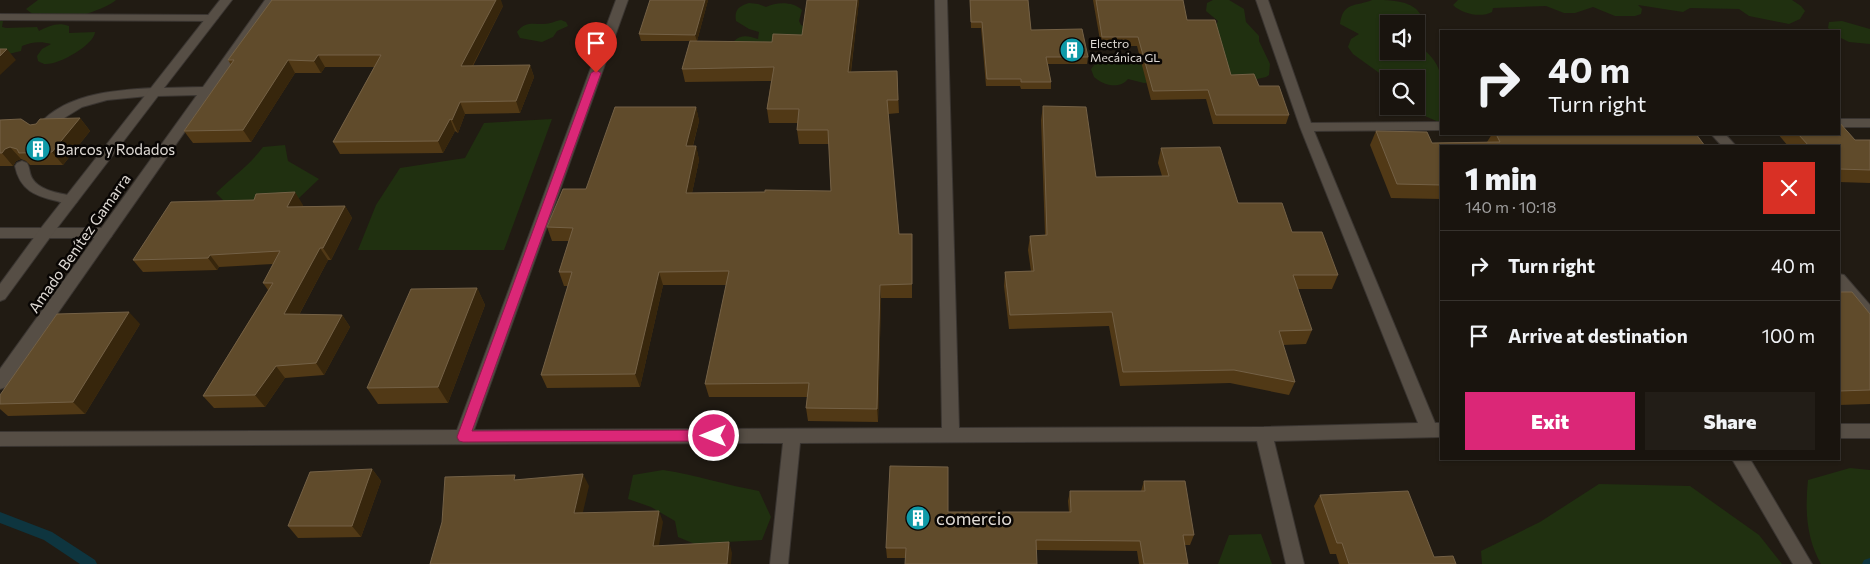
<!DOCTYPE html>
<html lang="en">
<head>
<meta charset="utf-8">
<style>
	body { margin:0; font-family:Commissioner,sans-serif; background:#221d17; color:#f1f3f6; height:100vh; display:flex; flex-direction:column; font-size:19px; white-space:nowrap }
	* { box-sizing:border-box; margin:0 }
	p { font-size:16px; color:#9f9e9e }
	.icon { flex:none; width:28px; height:28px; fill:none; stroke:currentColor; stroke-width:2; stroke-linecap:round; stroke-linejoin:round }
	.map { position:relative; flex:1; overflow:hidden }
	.side { position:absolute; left:1440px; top:145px; width:400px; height:315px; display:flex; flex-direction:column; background:#19140e; border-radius:0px; box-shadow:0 1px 4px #0004,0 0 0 1px #37332e }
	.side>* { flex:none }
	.banner { position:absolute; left:1440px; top:30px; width:400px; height:105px; border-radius:0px; box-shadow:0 1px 4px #0004,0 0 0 1px #37332e; background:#19140e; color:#f1f3f6; overflow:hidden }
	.tools { position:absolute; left:1380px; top:15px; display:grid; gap:10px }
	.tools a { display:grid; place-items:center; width:45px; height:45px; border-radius:0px; background:#19140e; box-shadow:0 1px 4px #0004,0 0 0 1px #37332e; font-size:25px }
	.pin { position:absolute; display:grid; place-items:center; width:42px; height:42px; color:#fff; margin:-51px -21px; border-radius:50% 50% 50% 0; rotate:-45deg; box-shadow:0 0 5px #0007 }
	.pin .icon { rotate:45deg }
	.me { position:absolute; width:55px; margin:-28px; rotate:270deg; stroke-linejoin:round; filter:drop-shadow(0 0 4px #0008) }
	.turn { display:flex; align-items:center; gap:18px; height:105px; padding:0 25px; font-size:22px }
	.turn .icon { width:65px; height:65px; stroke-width:2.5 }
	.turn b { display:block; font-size:35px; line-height:42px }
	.round { display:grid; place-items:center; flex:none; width:52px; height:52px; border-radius:0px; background:#221d17 }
	.summary { display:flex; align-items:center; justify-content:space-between; height:85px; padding:0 25px }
	h1 { font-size:30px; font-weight:800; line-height:38px }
	.primary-button { display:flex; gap:10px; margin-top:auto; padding:10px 25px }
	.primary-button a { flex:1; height:58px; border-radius:0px; background:#db2777; color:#fff; font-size:20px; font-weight:800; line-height:58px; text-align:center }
	.primary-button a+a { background:#221d17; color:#f1f3f6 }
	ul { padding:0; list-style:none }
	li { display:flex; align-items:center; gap:15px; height:70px; padding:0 25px; border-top:1px solid #37332e }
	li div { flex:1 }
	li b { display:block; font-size:19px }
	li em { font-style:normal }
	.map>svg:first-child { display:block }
	.green { fill:#203010 }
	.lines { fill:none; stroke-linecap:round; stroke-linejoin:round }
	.stream { fill:#0e353f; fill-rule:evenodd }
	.lane-casing { stroke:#3a3531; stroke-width:2 }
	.street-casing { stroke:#3a3531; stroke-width:2 }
	.secondary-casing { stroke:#3a3531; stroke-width:2 }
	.lane { fill:#564e45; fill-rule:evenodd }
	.street { fill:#564e45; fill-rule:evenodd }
	.secondary { fill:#564e45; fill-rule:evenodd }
	.wall { fill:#513916 }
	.shaded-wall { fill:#37260c }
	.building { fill:#604b2b; stroke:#746146 }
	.route { fill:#db2777; stroke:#8e194d }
	.labels { text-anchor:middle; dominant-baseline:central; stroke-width:5; stroke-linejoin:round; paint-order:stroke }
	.far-poi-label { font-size:12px; fill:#e0dbd6; stroke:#090604; text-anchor:start }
	.poi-label { font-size:15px; fill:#e0dbd6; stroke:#090604; text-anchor:start }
	.street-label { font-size:15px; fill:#e0dbd6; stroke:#090604 }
	.near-poi-label { font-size:18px; fill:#e0dbd6; stroke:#090604; text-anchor:start }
</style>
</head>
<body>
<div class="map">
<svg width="1870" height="564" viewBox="0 0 1870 564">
	<rect width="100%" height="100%" fill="#211b13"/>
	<g class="green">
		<path d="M38,0h78c-10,9 -46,20 -60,21 -11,0 -22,-5 -30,-12z"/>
		<polygon points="1213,0 1229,0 1244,9 1246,22 1259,36 1259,41 1270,64 1269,75 1266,77 1257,79 1194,69 1218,21 1206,11 1207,3"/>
		<path d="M1372,0c20,0 42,0 50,17l-20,7h-13v27h27v-7c34,22 25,44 25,79l-23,-10 -8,-7h6v-27h-27v1l-36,-26 -5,-7 3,-8 8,-5 -19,-10c3,-23 16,-17 32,-24z"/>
		<path d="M1458,0h334l9,6 4,5 -5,8 -11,5 -40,-8 -10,-7 -49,-1 -7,4 -45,-7 4,4 -1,5 -6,2h-20l-22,-9 -18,6h-11l-18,-7 -53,2 -1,4c-11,6 -30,2 -39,-7z"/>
		<path d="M749,3l9,1 8,3c10,-5 27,-6 36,3l-3,11 2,4 33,15 -100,4v-3c8,-7 14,-5 24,-2l1,-7 -10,-3 -13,-8c-2,-11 3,-15 13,-18z"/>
		<path d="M561,20l5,2 2,4 -11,5 -4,6 -11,5 -22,-4 -3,-6c8,-11 16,-8 27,-8 6,0 11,-3 17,-4z"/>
		<path d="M0,21h3l-1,6 4,1 31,-1 2,4c11,-5 18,-9 30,-5v7l26,-1c-1,13 -36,33 -50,32 -1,0 -5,-2 -7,-3l-1,-5 5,-7 9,-5c-10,-3 -20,-2 -29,2l-1,5 -21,5z"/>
		<polygon points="1842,21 1870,29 1870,44 1849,42 1839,37 1839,31 1832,31 1828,28 1829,22"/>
		<path d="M1127,54l13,6 13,22 -9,1 -16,-4c-9,11 -25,6 -34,-2l-3,-8 4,-5 14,-1 5,-7z"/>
		<polygon points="552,119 504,250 358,250 376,205 400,168 465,158 484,123"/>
		<path d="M285,145l3,16 31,18 -20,19 -51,20 -18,-11 -14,-14c16,-16 34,-28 47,-46z"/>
		<path d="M1850,468l20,2v94h-49c-15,-26 -16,-55 -13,-84z"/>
		<path d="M663,470c33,5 63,15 96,21l12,26 -9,23 -36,2 -24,5 -24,-10 -3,-16 -24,-14 -23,-8 5,-24z"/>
		<polygon points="1599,484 1690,486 1759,535 1782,564 1482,564 1481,551 1540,522"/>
		<polygon points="1261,534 1272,564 1218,564 1229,535"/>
	</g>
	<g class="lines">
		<g class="stream">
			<polygon points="0,512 52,532 95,560 97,564 80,564 44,540 0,523"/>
			<polygon points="1870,558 1870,564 1862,564 1864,560"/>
		</g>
		<defs>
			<g id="lane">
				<path d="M154,88l4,1 2,3 -2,3 -51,5 -25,7 -26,16 -11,12 -5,1 -7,-4c26,-38 79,-42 121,-44z"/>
				<path d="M22,161l5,2c3,5 2,10 5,15 8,14 30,15 44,19l2,3 -2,3c-7,2 -13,0 -19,-2 -22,-5 -37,-11 -42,-35l2,-3z"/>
			</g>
			<g id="street">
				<polygon points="616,0 628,0 474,430 942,428 935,0 947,0 959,428 1264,427 1418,423 1300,127 1256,0 1268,0 1311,123 1441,122 1441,130 1314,131 1435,423 1441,423 1441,437 1274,441 1304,564 1286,564 1257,441 800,443 788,564 770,564 783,443 0,446 0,432 457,430"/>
				<polygon points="0,14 212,15 218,18 212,21 0,20"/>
				<rect x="1839" y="119" width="31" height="8"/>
				<polygon points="1711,134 1725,134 1736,146 1722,146"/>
				<polygon points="0,228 106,228 111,229 113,233 111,237 106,238 0,238"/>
				<polygon points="1839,274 1844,275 1870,305 1870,322 1865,320 1839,289"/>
				<rect x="1839" y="424" width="31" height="14"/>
				<polygon points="1732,459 1750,459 1812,564 1793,564"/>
			</g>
			<polygon id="secondary" points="220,0 232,0 164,88 203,87 265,0 277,0 6,387 0,389 0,369 197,95 158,96 51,236 5,299 0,301 0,284 41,228"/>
		</defs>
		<use href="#lane" class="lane-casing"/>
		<use href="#street" class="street-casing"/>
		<use href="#secondary" class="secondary-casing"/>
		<use href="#lane" class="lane"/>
		<use href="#street" class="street"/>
		<use href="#secondary" class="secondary"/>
	</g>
	<g class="wall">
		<polygon points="708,0 697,41 772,42 802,35 807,0 859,0 851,72 897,71 899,113 888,114 899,234 912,234 912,298 881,298 878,422 808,421 806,408 807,397 709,397 705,384 726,285 663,285 640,387 547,388 541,375 568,286 564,286 559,272 569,241 552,241 547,227 586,189 696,107 699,121 693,146 696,146 699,160 692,193 831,191 829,144 799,144 797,130 798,123 769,123 767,109 771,81 685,82 682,69 690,41 641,41 639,34"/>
		<polygon points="970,0 1028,0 1031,30 1088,57 1087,64 1048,64 1051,82 1051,89 1021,89 1020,86 986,86 981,28 971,28"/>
		<polygon points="1093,0 1183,0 1187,20 1231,75 1259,86 1289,115 1286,124 1213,124 1206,99 1151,100 1137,46 1101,46"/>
		<polygon points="503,6 473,66 530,65 534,77 520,113 465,114 458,133 455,131 443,153 340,154 333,142 374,67 325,67 321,73 295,73 251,142 193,143 184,131 231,65 228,60"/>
		<polygon points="1043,106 1096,177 1162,176 1158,163 1161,148 1238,203 1292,232 1338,275 1332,289 1298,289 1312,330 1306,344 1283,345 1295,382 1289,395 1230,383 1120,386 1109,326 1009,329 1004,286 1005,272 1031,271 1028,250 1030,236 1045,235 1041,120"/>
		<polygon points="80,118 90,131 63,165 30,165 26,161 21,159 16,161 13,166 0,166 0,120 30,125"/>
		<polygon points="1376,131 1432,143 1487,142 1492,134 1696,134 1441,146 1441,199 1391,198 1370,145"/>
		<polygon points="1778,134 1839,134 1855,140 1870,140 1870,183 1839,182 1839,146 1788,146"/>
		<polygon points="254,200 303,205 302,206 345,206 352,218 331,260 328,260 299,315 342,315 350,327 324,375 285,378 265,407 214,408 203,396 268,290 263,283 273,264 219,267 217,270 143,272 133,260"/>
		<polygon points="477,288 485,305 448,403 378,404 367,388"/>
		<polygon points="1839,292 1870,314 1870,404 1839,405"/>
		<polygon points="140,324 85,414 8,416 0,409 0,395"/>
		<polygon points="372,469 381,481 361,537 298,538 288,526"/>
		<polygon points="1144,481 1194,535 1190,545 1185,545 1188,564 1139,564 1137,551 1037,550 905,558 887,558 886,548 948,512 1069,512 1068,501 1070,491 1141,491"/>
		<polygon points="1320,495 1434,557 1456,564 1339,564 1336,554 1330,554 1314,506"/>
	</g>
	<g class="shaded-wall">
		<polygon points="496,0 501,0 503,6 466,78 461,66"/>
		<polygon points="705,0 708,0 697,41 695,35"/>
		<polygon points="857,0 859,0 849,86 848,72"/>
		<polygon points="7,49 16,60 0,75 0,56"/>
		<polygon points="318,55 325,67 321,73 314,61"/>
		<polygon points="288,60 295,73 251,142 243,130"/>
		<polygon points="530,65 534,77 520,113 516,101"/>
		<polygon points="460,102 465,114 458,133 452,120"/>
		<polygon points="696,107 699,121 689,160 686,146"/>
		<polygon points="80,118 90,131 63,165 52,152"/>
		<polygon points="450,119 455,131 443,153 438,141"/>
		<polygon points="696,146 699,160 689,207 686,193"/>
		<polygon points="10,147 21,159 16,161 13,166 2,153 5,149"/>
		<polygon points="295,192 303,205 295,219 287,207"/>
		<polygon points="345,206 352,218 331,260 323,248"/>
		<polygon points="320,248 328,260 293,326 284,314"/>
		<polygon points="210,255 219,267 217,270 208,258"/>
		<polygon points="659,272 663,285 640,387 635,374"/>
		<polygon points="880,285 881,298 878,422 877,409"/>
		<polygon points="477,288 485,305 448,403 438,387"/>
		<polygon points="129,312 140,324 85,414 73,402"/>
		<polygon points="342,315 350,327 324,375 316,363"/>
		<polygon points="276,366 285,378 265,407 255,395"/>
		<polygon points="372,469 381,481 361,537 352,526"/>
		<polygon points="583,474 589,486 580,525 574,513"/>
		<polygon points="659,511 663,522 657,557 653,546"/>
		<polygon points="729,542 732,553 731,564 727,564"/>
	</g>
	<g class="building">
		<polygon points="272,0 496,0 461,66 530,65 516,101 460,102 452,120 450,119 438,141 333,142 381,55 318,55 314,61 288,60 243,130 184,131 234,60 228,60"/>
		<polygon points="650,0 705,0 695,35 639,34"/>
		<polygon points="807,0 857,0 848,72 897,71 898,100 887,100 899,234 912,234 912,284 880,285 877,409 806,408 809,383 705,384 729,271 659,272 635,374 541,375 572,272 559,272 573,228 547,227 563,189 586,189 615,107 696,107 686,146 696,146 686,193 765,192 765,190 831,191 828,130 797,130 799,109 767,109 774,67 682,69 690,41 772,42 773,34 802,35"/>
		<polygon points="970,0 1028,0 1031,30 1082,29 1088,57 1046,57 1051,82 1021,82 1021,79 987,79 982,22 971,22"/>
		<polygon points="1096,0 1183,0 1187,20 1215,20 1231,75 1254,74 1259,86 1279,86 1289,115 1216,115 1208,90 1153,91 1138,37 1102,37"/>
		<polygon points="0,49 7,49 0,56"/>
		<polygon points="1043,106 1086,107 1096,177 1169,176 1161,148 1220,147 1238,203 1282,203 1292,232 1322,232 1338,275 1293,275 1312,330 1279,331 1295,382 1234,370 1123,372 1112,312 1010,315 1005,272 1034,271 1030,236 1047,235"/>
		<polygon points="80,118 52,152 19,153 17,149 10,147 5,149 2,153 0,153 0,120 21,119 30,125 36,124 40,119"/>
		<polygon points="1839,122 1855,140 1870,140 1870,170 1839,169 1839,146 1809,146 1798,134 1839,134"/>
		<polygon points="1376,131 1427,132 1432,143 1500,142 1496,134 1696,134 1705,146 1441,146 1441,185 1397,184"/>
		<polygon points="295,192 287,207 345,206 323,248 320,248 284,314 342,315 316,363 276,366 255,395 203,396 273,283 263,283 280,251 210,255 208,258 133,260 171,202 254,200 256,194"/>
		<polygon points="477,288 438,387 367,388 411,289"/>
		<polygon points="1839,292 1852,292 1870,314 1870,390 1839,391"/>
		<polygon points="129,312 73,402 0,404 0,395 57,314"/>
		<polygon points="890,466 948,467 948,512 1071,512 1070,491 1145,491 1144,481 1185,481 1194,535 1183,535 1188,564 1144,564 1140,541 1036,540 1037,564 905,564 906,548 886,548"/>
		<polygon points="372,469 352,526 288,526 310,472"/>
		<polygon points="583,474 574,513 659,511 653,546 729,542 727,564 430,564 442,522 445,477 515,475 514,480"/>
		<polygon points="1408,491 1434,557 1453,556 1456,564 1349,564 1342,543 1337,543 1320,495"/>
	</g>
	<polygon class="route" points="596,70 601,73 472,431 714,430 719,432 721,436 719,440 714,441 463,442 459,441 457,437 591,73"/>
	<defs>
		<symbol id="building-disc" viewBox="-11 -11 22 22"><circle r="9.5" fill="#0f9aa8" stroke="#090604"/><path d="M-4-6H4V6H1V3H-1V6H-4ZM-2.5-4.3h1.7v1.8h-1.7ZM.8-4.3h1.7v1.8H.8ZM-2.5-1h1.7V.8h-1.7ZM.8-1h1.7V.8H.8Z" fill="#fff"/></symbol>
	</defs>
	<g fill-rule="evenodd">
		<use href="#building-disc" x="1058" y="36" width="28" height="28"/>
		<use href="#building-disc" x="24" y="135" width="28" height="28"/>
		<use href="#building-disc" x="904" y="504" width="28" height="28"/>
	</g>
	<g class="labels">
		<g class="far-poi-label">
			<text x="1090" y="43">Electro<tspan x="1090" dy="14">Mecánica GL</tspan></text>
		</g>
		<g class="poi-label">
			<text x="56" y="149">Barcos y Rodados</text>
		</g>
		<g class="street-label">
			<text transform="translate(79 243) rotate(-55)">Amado Benítez Gamarra</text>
		</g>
		<g class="near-poi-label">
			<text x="936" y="518">comercio</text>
		</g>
	</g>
</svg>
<div class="tools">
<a><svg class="icon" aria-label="sound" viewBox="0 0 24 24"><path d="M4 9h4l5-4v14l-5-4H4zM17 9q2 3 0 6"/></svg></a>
<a><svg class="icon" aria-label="search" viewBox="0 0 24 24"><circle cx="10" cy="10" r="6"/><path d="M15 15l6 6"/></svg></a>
</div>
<div class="pin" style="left:596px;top:73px;background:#d93025"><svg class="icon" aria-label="arrive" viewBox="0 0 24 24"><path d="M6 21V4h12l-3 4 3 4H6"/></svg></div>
<svg class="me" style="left:714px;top:436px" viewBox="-20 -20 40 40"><circle r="17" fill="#db2777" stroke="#fff" stroke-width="3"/><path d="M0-11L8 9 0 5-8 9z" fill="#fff"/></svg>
<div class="banner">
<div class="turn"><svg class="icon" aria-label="right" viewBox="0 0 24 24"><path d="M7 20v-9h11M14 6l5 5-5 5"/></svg><div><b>40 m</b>Turn right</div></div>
</div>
<section class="side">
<div class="summary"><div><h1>1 min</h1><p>140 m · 10:18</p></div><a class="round" style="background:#d93025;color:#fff"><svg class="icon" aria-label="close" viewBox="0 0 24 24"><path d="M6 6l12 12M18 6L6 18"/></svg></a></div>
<ul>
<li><svg class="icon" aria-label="right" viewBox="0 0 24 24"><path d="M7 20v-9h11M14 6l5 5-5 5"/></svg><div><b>Turn right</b></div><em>40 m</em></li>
<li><svg class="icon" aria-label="arrive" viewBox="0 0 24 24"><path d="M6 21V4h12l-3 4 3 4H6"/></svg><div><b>Arrive at destination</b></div><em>100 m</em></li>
</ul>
<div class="primary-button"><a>Exit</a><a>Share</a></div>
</section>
</div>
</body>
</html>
